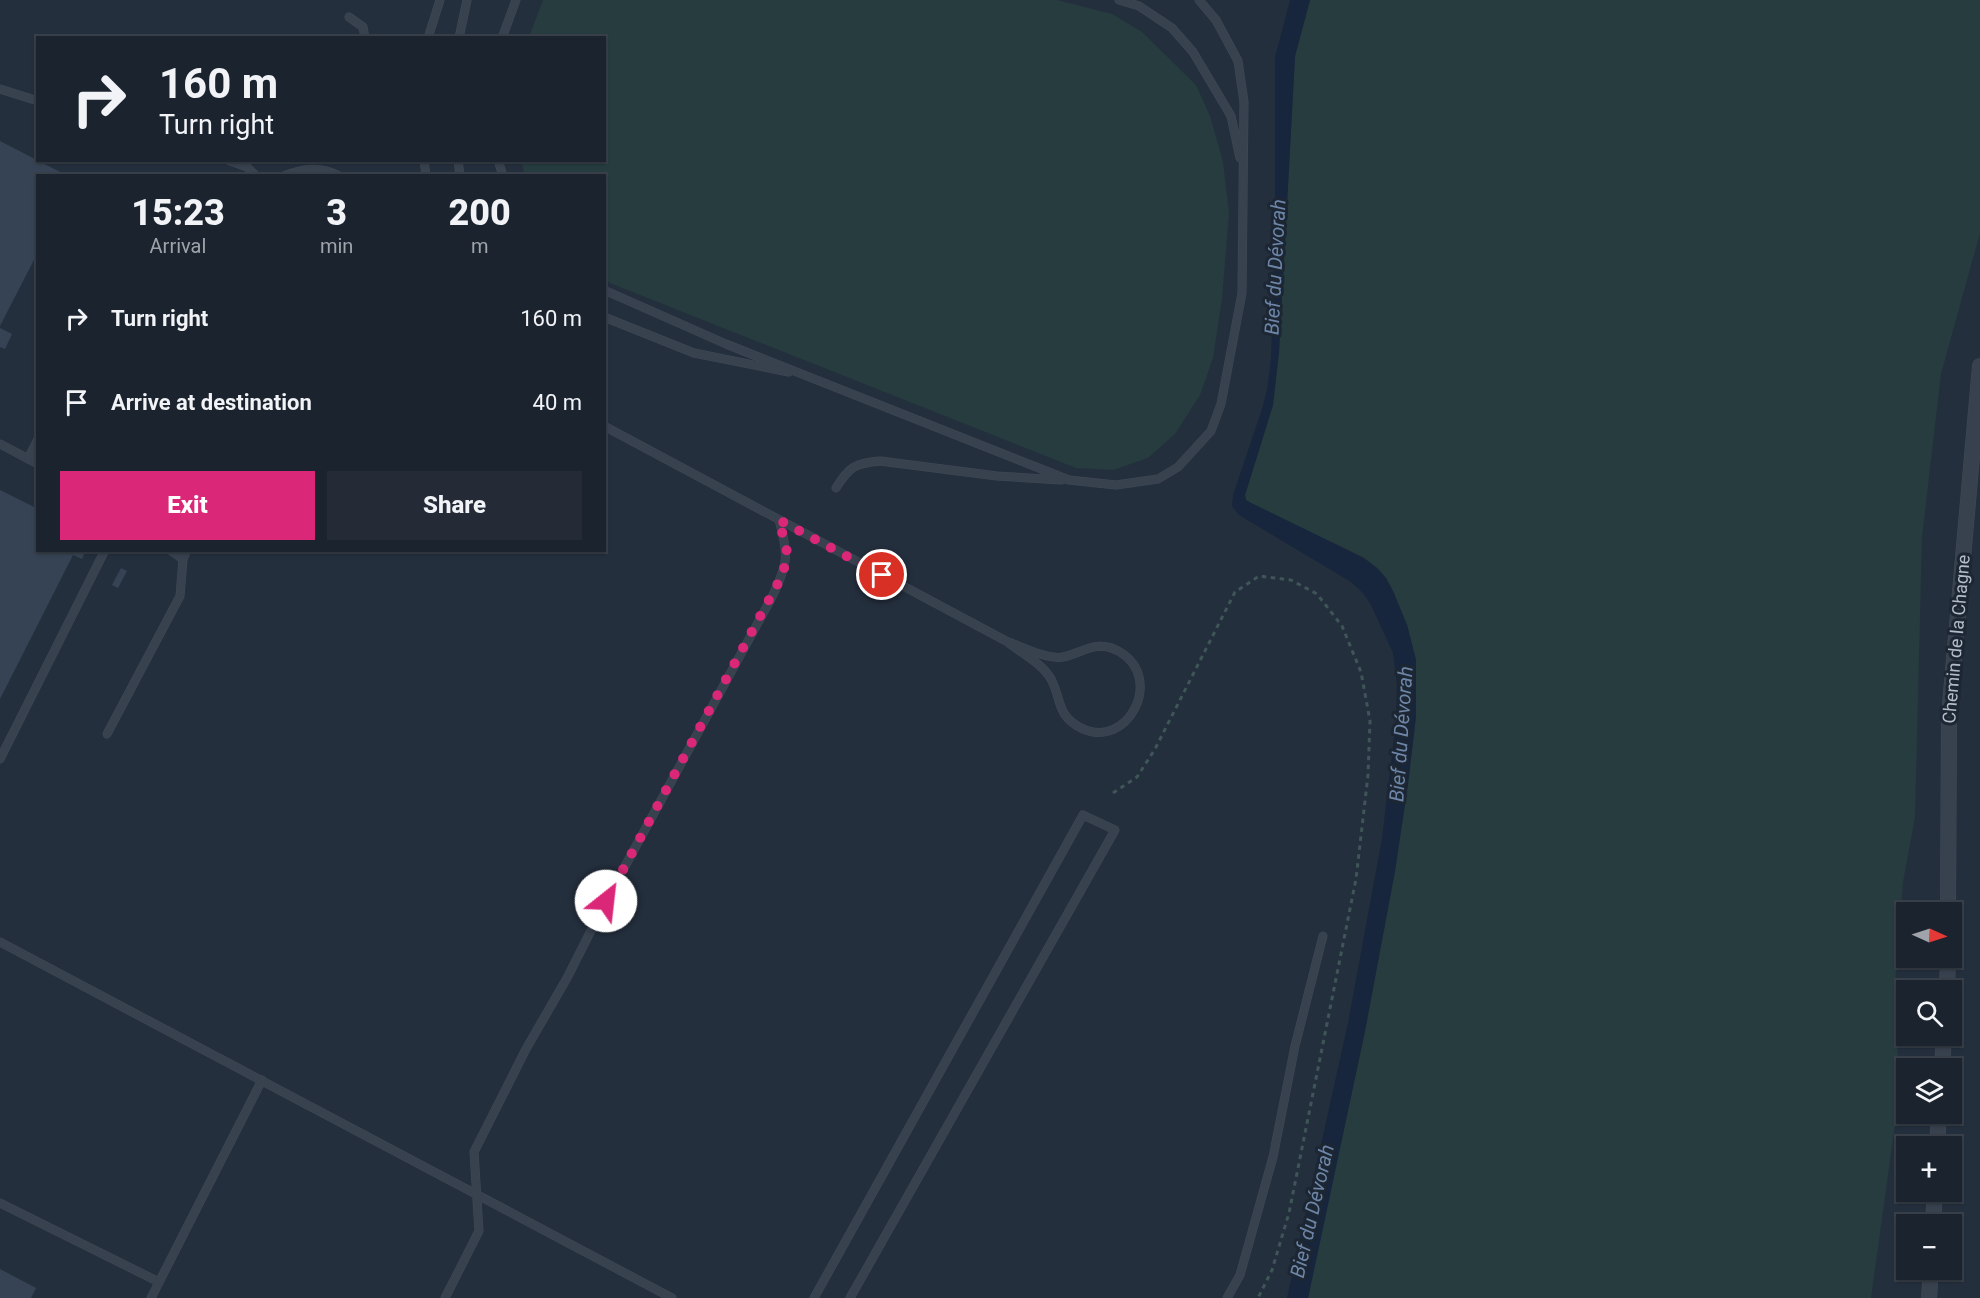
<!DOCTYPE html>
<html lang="en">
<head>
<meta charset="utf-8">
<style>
	body { margin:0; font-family:Roboto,sans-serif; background:#242b36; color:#f1f3f6; height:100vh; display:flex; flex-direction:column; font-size:22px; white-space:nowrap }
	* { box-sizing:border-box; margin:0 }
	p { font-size:20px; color:#a0a4aa }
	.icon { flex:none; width:33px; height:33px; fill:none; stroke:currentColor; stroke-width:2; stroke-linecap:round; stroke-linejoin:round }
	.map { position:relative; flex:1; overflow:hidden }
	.drawer { position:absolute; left:36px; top:174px; width:570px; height:378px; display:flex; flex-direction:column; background:#1b232e; border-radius:0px; box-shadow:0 2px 4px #0004,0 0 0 2px #39404a }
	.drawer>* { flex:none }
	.hud { position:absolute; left:36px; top:36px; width:570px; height:126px; border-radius:0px; box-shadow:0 2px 4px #0004,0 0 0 2px #39404a; background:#1b232e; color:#f1f3f6; overflow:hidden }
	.needle { width:39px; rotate:93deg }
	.buttons { position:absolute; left:1896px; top:902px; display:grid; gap:12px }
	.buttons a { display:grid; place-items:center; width:66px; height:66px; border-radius:0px; background:#1b232e; box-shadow:0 2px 4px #0004,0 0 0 2px #39404a; font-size:30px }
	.pin { position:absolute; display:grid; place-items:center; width:51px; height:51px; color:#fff; margin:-26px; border:3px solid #fff; border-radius:50%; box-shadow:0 2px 6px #0007 }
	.me { position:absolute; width:66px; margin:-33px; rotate:29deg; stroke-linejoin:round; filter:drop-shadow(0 0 4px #0008) }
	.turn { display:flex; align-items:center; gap:21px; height:126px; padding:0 24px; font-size:27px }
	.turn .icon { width:78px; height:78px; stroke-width:2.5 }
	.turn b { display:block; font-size:42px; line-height:51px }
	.eta { display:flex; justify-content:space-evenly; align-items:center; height:102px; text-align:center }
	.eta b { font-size:36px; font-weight:800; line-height:42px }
	.action { display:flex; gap:12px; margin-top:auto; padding:12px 24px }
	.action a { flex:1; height:69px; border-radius:0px; background:#db2777; color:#fff; font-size:24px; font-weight:800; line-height:69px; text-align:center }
	.action a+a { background:#242b36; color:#f1f3f6 }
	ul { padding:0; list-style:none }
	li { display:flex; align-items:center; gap:18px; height:84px; padding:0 24px }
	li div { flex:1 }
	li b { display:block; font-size:22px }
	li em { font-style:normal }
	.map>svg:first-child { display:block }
	.green { fill:#263c3f }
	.water { fill:#17263c }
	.building { fill:#364354 }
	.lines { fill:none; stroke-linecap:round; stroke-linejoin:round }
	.lane-casing { stroke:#414a57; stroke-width:9 }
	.street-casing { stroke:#414a57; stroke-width:16 }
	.path { stroke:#3f5557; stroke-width:3; stroke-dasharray:4.5 4.5; stroke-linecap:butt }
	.lane { stroke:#38414e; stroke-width:8 }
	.street { stroke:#38414e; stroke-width:15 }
	.route { stroke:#db2777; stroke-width:10; stroke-dasharray:0 18 }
	.labels { text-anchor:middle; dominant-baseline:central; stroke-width:6; stroke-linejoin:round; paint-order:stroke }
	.street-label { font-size:18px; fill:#b4bcc9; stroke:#1d2633 }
	.water-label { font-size:20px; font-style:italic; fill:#6d86a8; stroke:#1d2633 }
</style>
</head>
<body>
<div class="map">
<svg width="1980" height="1298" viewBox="0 0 1980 1298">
	<rect width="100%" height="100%" fill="#242f3e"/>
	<g class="green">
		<polygon points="543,0 1057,0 1112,14 1142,32 1196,85 1210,116 1223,162 1229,213 1222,299 1213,358 1200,395 1175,434 1148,458 1113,470 1076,468 610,283 605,279 604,176 525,176 521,161 604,160 604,38 529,37"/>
		<polygon points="1310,0 1980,0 1980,233 1941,374 1922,537 1915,817 1903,882 1894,997 1900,1088 1871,1298 1308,1298 1365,1031 1395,871 1408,784 1416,716 1416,660 1407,625 1393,591 1386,578 1377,568 1364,558 1251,503 1246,500 1245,495 1273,405 1279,352 1295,56"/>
	</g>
	<polygon class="water" points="1290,0 1310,0 1295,56 1279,352 1273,405 1245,495 1246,500 1251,503 1364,558 1377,568 1386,578 1393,591 1407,625 1416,660 1416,716 1408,784 1395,871 1365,1031 1308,1298 1287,1298 1348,1023 1382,838 1396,720 1397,685 1393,653 1371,605 1363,593 1351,582 1239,515 1232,506 1233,495 1262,409 1267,390 1271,359 1275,233 1275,57"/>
	<g class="building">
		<polygon points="0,141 68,176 38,176 38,252 0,326"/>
		<polygon points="0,328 12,334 5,349 0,347"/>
		<polygon points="0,490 38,509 38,550 86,550 82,559 73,555 0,699"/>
		<polygon points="121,568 127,571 118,588 112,585"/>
		<polygon points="0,1269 36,1288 31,1298 0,1298"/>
	</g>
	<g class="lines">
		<defs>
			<g id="lane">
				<polyline points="1119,0 1139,6 1172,28 1193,52 1231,116 1240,158"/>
				<polyline points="349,17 363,27 365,38"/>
				<polyline points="428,38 440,0"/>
				<polyline points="459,38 467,0"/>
				<polyline points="502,38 516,0"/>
				<polyline points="0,89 38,101"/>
				<polyline points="228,160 247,167 256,176"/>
				<polyline points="424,160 426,176"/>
				<polyline points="458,160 460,176"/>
				<polyline points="498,160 503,176"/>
				<path d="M284,176c20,-8 36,-10 55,0"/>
				<polyline points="604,290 726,344 1069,480 1116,485 1158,479 1178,467 1211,431 1221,404 1242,293 1244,102 1238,61 1216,20 1199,0"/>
				<polyline points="604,317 694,353 789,372"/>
				<path d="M604,426l402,215c14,11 36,22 45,38 11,21 5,36 30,49 46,23 84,-49 39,-76 -23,-14 -37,1 -57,5 -15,3 -43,-11 -57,-16"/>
				<polyline points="0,444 38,464"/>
				<polyline points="28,459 38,439"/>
				<path d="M836,488c13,-21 19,-25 44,-27l117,15 65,4"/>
				<polyline points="170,550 183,559"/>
				<polyline points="107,734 180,596 183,559 187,550"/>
				<polyline points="0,759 105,550"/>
				<polyline points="0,942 672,1298"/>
				<polyline points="0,1203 159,1282"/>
				<polyline points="151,1298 262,1080"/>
				<path d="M445,1298l34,-67 -5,-79 52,-103 41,-71 39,-77 166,-304c16,-33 17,-42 7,-77"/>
				<polyline points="814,1298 1083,815 1115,830 850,1298"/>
				<polyline points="1227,1298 1240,1275 1273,1157 1295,1046 1323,936"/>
			</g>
			<g id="street">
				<polyline points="1948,912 1949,716 1980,366"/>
				<polyline points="1947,990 1948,957"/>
				<polyline points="1942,1068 1944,1035"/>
				<polyline points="1937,1146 1939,1113"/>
				<polyline points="1933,1224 1935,1191"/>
				<polyline points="1929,1298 1931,1269"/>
			</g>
		</defs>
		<use href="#lane" class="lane-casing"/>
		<use href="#street" class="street-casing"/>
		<polyline class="path" points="1113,793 1137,777 1155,749 1235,592 1259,576 1291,580 1317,594 1342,626 1361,672 1370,721 1368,775 1356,879 1289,1213 1272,1270 1258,1298"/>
		<use href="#lane" class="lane"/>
		<use href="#street" class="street"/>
	</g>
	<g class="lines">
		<polyline class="route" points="606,901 783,574 787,552 779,520 882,575"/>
	</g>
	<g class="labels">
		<g class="street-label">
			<text transform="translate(1956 639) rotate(-85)">Chemin de la Chagne</text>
		</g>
		<g class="water-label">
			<text transform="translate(1275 267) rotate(-87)">Bief du Dévorah</text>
			<text transform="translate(1401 734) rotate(-86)">Bief du Dévorah</text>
			<text transform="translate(1312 1211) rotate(-77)">Bief du Dévorah</text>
		</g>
	</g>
</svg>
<div class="buttons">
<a><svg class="needle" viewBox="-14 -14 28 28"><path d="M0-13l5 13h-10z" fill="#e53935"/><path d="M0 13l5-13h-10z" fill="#a0a4aa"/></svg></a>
<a><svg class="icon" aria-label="search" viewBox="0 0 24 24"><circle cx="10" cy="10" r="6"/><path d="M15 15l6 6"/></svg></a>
<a><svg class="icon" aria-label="layers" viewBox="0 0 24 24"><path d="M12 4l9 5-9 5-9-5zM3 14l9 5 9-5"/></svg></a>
<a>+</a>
<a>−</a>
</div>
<div class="pin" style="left:882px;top:575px;background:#d93025"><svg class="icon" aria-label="arrive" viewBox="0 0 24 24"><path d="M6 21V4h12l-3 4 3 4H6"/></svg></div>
<svg class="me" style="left:606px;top:901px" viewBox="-20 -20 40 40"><circle r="19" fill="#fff"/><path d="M0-13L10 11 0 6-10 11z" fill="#db2777"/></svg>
<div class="hud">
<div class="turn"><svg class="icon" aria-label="right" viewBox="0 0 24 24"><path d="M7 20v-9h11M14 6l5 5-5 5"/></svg><div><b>160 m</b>Turn right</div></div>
</div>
<section class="drawer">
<div class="eta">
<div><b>15:23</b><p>Arrival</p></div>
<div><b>3</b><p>min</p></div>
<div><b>200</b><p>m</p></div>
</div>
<ul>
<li><svg class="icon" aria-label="right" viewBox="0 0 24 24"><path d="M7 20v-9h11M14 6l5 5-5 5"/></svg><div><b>Turn right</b></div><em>160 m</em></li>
<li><svg class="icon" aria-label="arrive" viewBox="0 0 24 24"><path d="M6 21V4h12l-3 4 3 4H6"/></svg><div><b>Arrive at destination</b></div><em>40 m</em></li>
</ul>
<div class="action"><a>Exit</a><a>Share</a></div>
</section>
</div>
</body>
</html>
